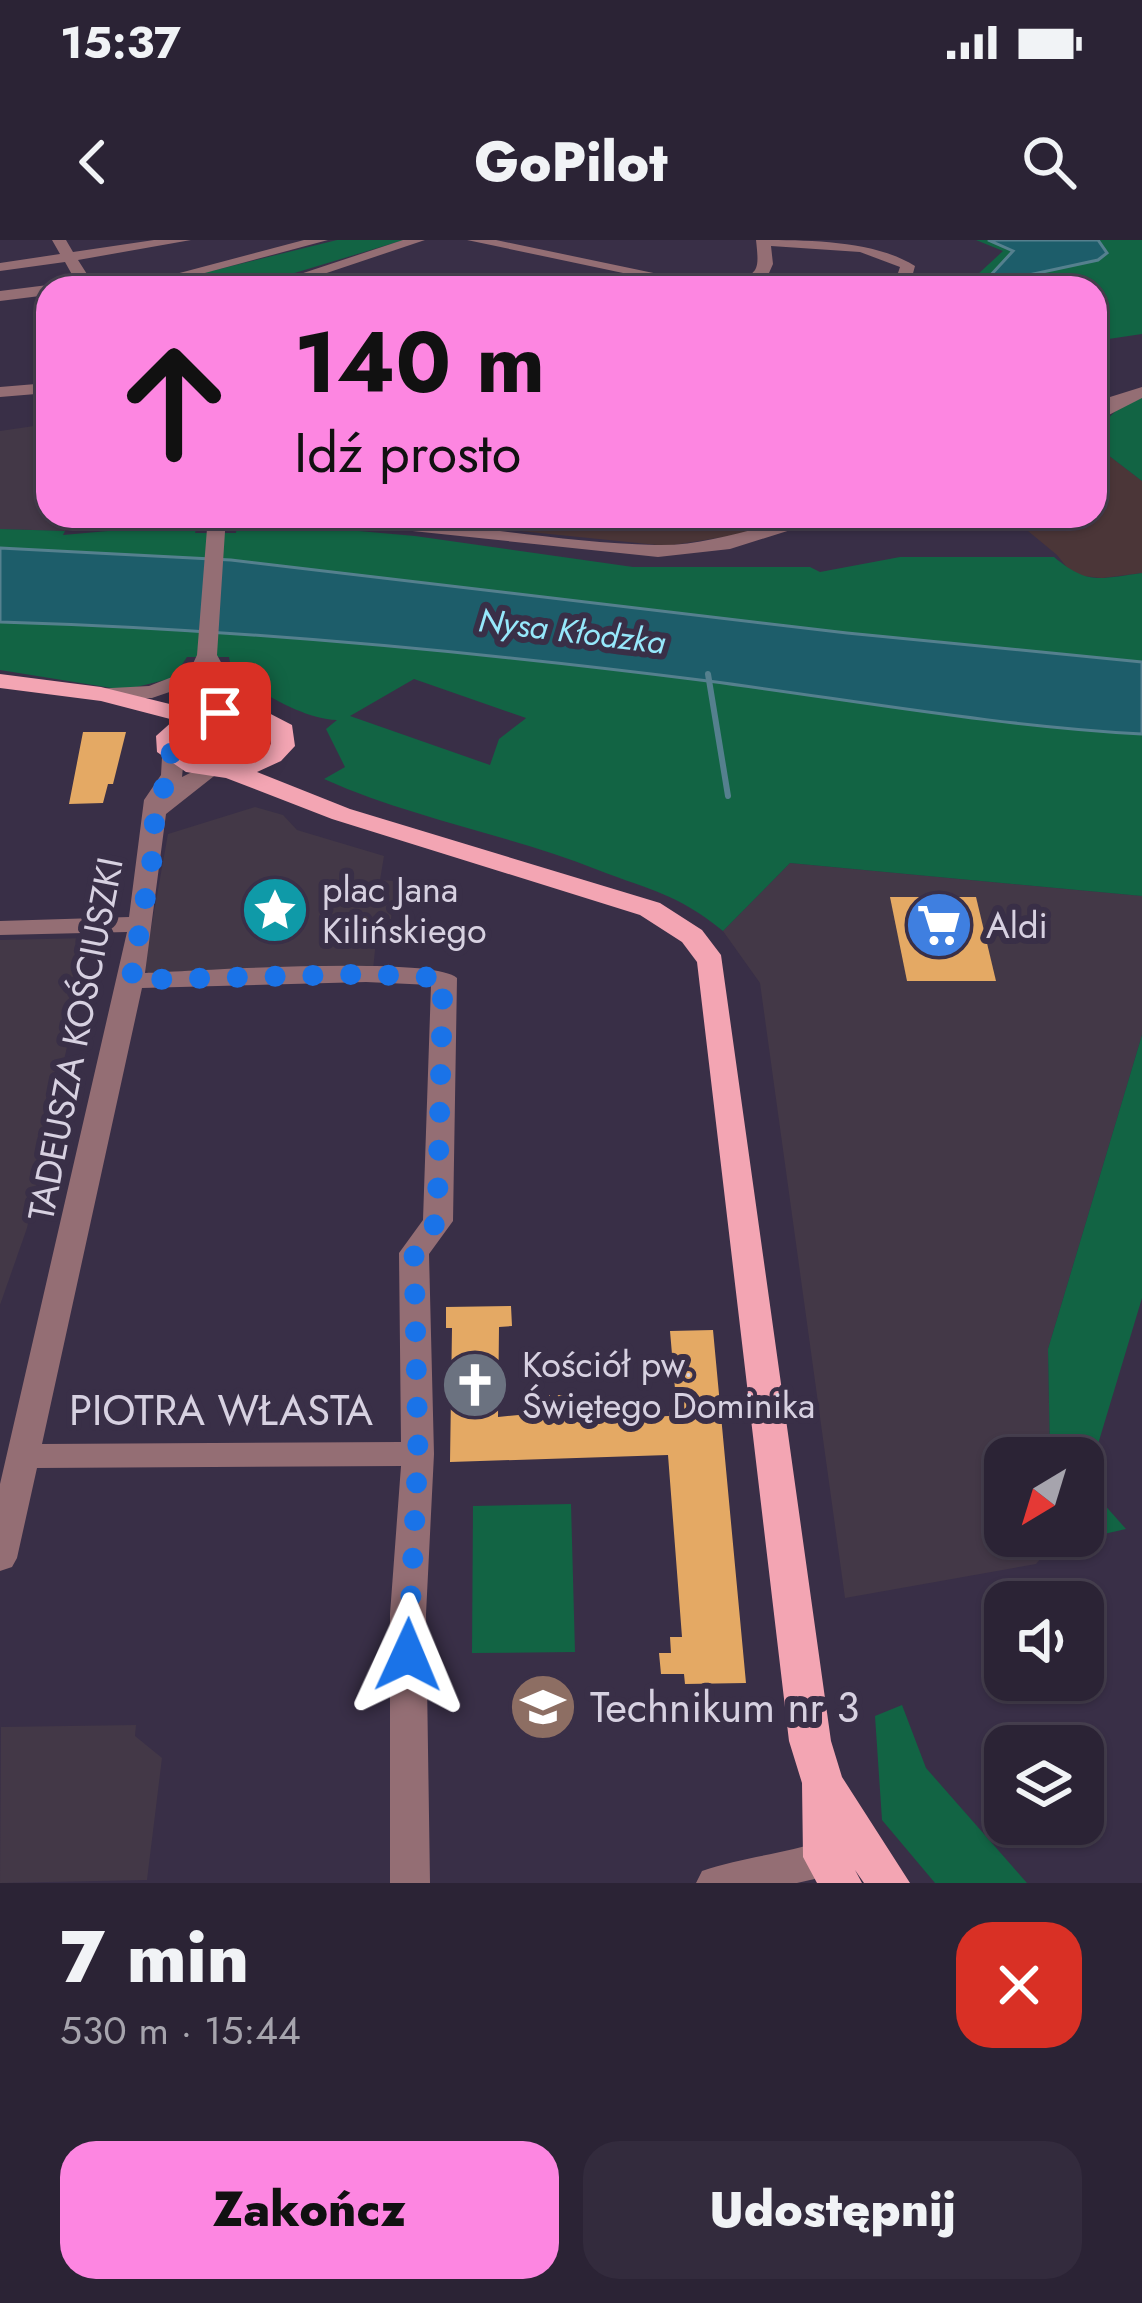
<!DOCTYPE html>
<html lang="pl">
<head>
<meta charset="utf-8">
<style>
	body { margin:0; font-family:Jost,sans-serif; background:#332b3d; color:#f1f3f6; height:100vh; display:flex; flex-direction:column; font-size:45px; white-space:nowrap }
	* { box-sizing:border-box; margin:0 }
	p { font-size:39px; color:#a6a4ad }
	.icon { flex:none; width:66px; height:66px; fill:none; stroke:currentColor; stroke-width:2; stroke-linecap:round; stroke-linejoin:round }
	.map { position:relative; height:1643px; overflow:hidden }
	.side { display:flex; flex-direction:column; background:#2b2335; flex:1 }
	.side>* { flex:none }
	.hud { position:absolute; left:36px; top:36px; width:1071px; height:252px; border-radius:36px; box-shadow:0 3px 9px #0004,0 0 0 3px #474050; background:#fd86e1; color:#111; overflow:hidden }
	.needle { width:78px; rotate:218deg }
	.tools { position:absolute; left:984px; top:1197px; display:grid; gap:24px }
	.tools a { display:grid; place-items:center; width:120px; height:120px; border-radius:24px; background:#2b2335; box-shadow:0 3px 9px #0004,0 0 0 3px #474050; font-size:60px }
	.pin { position:absolute; display:grid; place-items:center; width:102px; height:102px; color:#fff; margin:-51px; border-radius:24px; box-shadow:0 6px 18px #0006 }
	.me { position:absolute; width:132px; margin:-66px; rotate:1deg; stroke-linejoin:round; filter:drop-shadow(0 0 9px #0008) }
	.turn { display:flex; align-items:center; gap:42px; height:252px; padding:0 60px; font-size:54px }
	.turn .icon { width:156px; height:156px; stroke-width:2.5 }
	.turn b { display:block; font-size:84px; line-height:102px }
	.round { display:grid; place-items:center; flex:none; width:126px; height:126px; border-radius:36px; background:#332b3d }
	.summary { display:flex; align-items:center; justify-content:space-between; height:204px; padding:0 60px }
	h1 { font-size:72px; font-weight:800; line-height:90px }
	.action { display:flex; gap:24px; margin-top:auto; padding:24px 60px }
	.action a { flex:1; height:138px; border-radius:36px; background:#fd86e1; color:#111; font-size:48px; font-weight:800; line-height:138px; text-align:center }
	.action a+a { background:#332b3d; color:#f1f3f6 }
	.status { display:flex; justify-content:space-between; align-items:center; height:84px; padding:0 60px; background:#2b2335; direction:ltr }
	.status svg { height:33px; fill:currentColor }
	header { display:flex; justify-content:space-between; align-items:center; height:156px; padding:0 60px; background:#2b2335; font-size:54px; font-weight:800 }
	.map>svg:first-child { display:block }
	.commercial { fill:#433847 }
	.industrial { fill:#4b3638 }
	.green { fill:#126444; fill-rule:evenodd }
	.water { fill:#1d5d6a; stroke:#55808e; stroke-width:3 }
	.lines { fill:none; stroke-linecap:round; stroke-linejoin:round }
	.stream-far1 { stroke:#55808e; stroke-width:4.5 }
	.stream { stroke:#55808e; stroke-width:6 }
	.building { fill:#e4a964 }
	.minor { fill:#946e74; fill-rule:evenodd }
	.major { fill:#f3a5b3; fill-rule:evenodd }
	.route { stroke:#1a73e8; stroke-width:21; stroke-dasharray:0 37.8 }
	.labels { text-anchor:middle; dominant-baseline:central; stroke-width:12; stroke-linejoin:round; paint-order:stroke }
	.far-water-label { font-size:33px; font-style:italic; fill:#96e8fb; stroke:#392f47 }
	.poi-label { font-size:36px; fill:#d7d1e1; stroke:#392f47; text-anchor:start }
	.street-label { font-size:36px; fill:#d7d1e1; stroke:#392f47 }
	.near-street-label { font-size:42px; fill:#d7d1e1; stroke:#392f47 }
	.near-poi-label { font-size:42px; fill:#d7d1e1; stroke:#392f47; text-anchor:start }
</style>
</head>
<body>
<div class="status"><b>15:37</b><svg viewBox="0 0 49 12"><path d="M0 12V9h3v3zM5 12V6h3v6zM10 12V3h3v9zM15 12V0h3v12zM26 1h20v11H26zM47 4h2v5h-2z"/></svg></div>
<header><svg class="icon" aria-label="back" viewBox="0 0 24 24"><path d="M15 5l-7 7 7 7"/></svg>GoPilot<svg class="icon" aria-label="search" viewBox="0 0 24 24"><circle cx="10" cy="10" r="6"/><path d="M15 15l6 6"/></svg></header>
<div class="map">
<svg width="1142" height="1643" viewBox="0 0 1142 1643">
	<rect width="100%" height="100%" fill="#392f47"/>
	<g class="commercial">
		<polygon points="41,185 48,188 48,276 78,276 65,291 0,289 0,191"/>
		<polygon points="255,567 283,575 297,590 384,616 380,640 395,641 391,679 378,680 372,740 157,744 144,728 168,594"/>
		<polygon points="790,623 1142,656 1142,795 1048,1109 1050,1218 1005,1218 1005,1296 1051,1296 1051,1306 1036,1324 845,1358 760,743 723,691"/>
		<polygon points="91,698 27,988 0,1065 0,700"/>
		<polygon points="136,1485 135,1496 162,1518 147,1640 0,1643 1,1487"/>
	</g>
	<g class="industrial">
		<polygon points="1095,205 1142,241 1142,333 1102,338 1073,335 1057,315 1010,276 1095,276"/>
		<polygon points="413,276 806,276 743,294 667,306 411,280"/>
	</g>
	<g class="green">
		<polygon points="337,0 404,0 248,47 142,48"/>
		<polygon points="976,0 1142,0 1142,94 1095,101 1095,48 1008,48 1012,43 977,35 1003,11"/>
		<polygon points="1142,157 1142,241 1095,205 1095,191 1127,160"/>
		<path d="M247,281l168,15 218,31h177l10,5 80,-15h154c34,28 44,22 88,16v89l-295,-29 -616,-73 -231,-12v-19l65,2 -2,4 135,-12 -3,10h41l1,-8z"/>
		<path d="M0,382c237,7 472,29 708,59 145,19 288,45 434,53v162l-352,-33 -67,68c-47,-38 -71,-40 -125,-61 -90,-36 -185,-51 -274,-91l21,-12 -19,-38 11,-9c-32,-1 -72,-25 -98,-43l1,-7 -9,-2 -2,-11h-42l-14,21 -49,12 -124,-20zM414,439l112,39 -1,1 -26,20 -9,26 -140,-49z"/>
		<path d="M232,481l31,8 4,13c-21,22 -58,25 -81,5l11,-18z"/>
		<polygon points="1142,795 1142,1058 1086,1244 1126,1289 1051,1306 1051,1296 1083,1296 1083,1218 1050,1218 1048,1109"/>
		<polygon points="571,1264 575,1412 472,1413 473,1266"/>
		<polygon points="902,1465 926,1528 1027,1643 935,1643 882,1580 875,1476"/>
	</g>
	<g class="water">
		<polygon points="988,0 1098,0 1107,13 1098,20 1006,40 989,37 1013,11"/>
		<path d="M0,308l231,12 616,73 295,29v72c-146,-8 -289,-34 -434,-53 -236,-30 -471,-52 -708,-59z"/>
	</g>
	<g class="lines">
		<polyline class="stream-far1" points="993,48 998,39"/>
		<polyline class="stream" points="708,434 728,556"/>
	</g>
	<g class="building">
		<polygon points="83,492 126,492 113,544 108,544 103,563 69,564"/>
		<polygon points="890,657 976,657 996,741 907,741"/>
		<polygon points="511,1066 512,1086 499,1087 498,1177 550,1172 549,1155 572,1155 573,1179 669,1176 669,1172 677,1172 670,1091 713,1090 746,1443 685,1444 684,1434 661,1434 659,1413 671,1413 670,1397 682,1397 668,1215 450,1222 452,1088 446,1088 446,1067"/>
	</g>
	<g class="lines">
		<g class="minor">
			<polygon points="52,0 66,0 73,12 154,0 191,0 78,20 92,42 81,48 57,48 75,40 65,22 0,31 0,23 60,14"/>
			<polygon points="304,0 328,0 149,48 123,48"/>
			<polygon points="403,0 425,0 282,48 258,48"/>
			<polygon points="467,0 496,0 725,48 694,48"/>
			<path d="M756,0c50,0 118,0 159,26l-6,22h-16l7,-21 -40,-15 -89,-6 2,18 -8,18 -12,6h-21c25,-19 28,-13 24,-48z"/>
			<polygon points="48,45 54,48 48,48 48,55 0,61 0,51"/>
			<polygon points="48,143 48,153 0,157 0,147"/>
			<polygon points="1142,147 1142,158 1095,182 1095,169 1110,157"/>
			<polygon points="208,276 226,276 217,415 238,453 258,473 255,478 239,478 225,465 211,442 217,475 206,482 195,475 190,445 152,458 93,459 93,449 149,446 190,430 197,415"/>
			<path d="M318,276c113,0 224,26 337,29 63,2 119,-29 180,-29l-105,33 -72,8 -331,-35z"/>
			<path d="M173,510l11,7 -2,20 30,-15 11,7 -57,45 -21,159c47,-2 288,-18 312,5l-4,243 -24,33 5,200 -8,160 4,269h-40v-269l11,-148 -364,2 -20,90 -5,9 -12,4v-87l127,-552 -127,3v-14l129,-4 15,-117 17,-25 1,-18zM366,742l65,3 -8,235 -24,33 2,189 -359,2 100,-456z"/>
			<path d="M825,1600l29,6 6,12 -6,12 -57,13h-101l6,-12c40,-14 83,-17 123,-31z"/>
		</g>
		<path class="major" d="M0,434l101,13 97,24 36,-5 29,4 29,15 3,21 -14,15 -24,11 93,37 310,94 42,27 19,25 110,786 11,36 68,106h-46l-9,-13 7,13h-45l-14,-26 -1,-74 -13,-42 -92,-779 -15,-20 -42,-27 -308,-96 -106,-41 -40,-6 -29,-20 -1,-16 18,-16 -73,-19 -101,-13zM234,480l22,3 15,10v11c-26,22 -62,25 -90,5l-1,-11 27,-15z"/>
	</g>
	<g class="lines">
		<polyline class="route" points="220,473 187,482 166,502 173,517 172,535 156,560 152,620 131,740 367,734 443,738 437,981 414,1013 418,1214 408,1415"/>
	</g>
	<defs>
		<symbol id="sight-disc" viewBox="-11 -11 22 22"><circle r="9.5" fill="#0f9aa8" stroke="#392f47"/><path d="M0-6L1.8-2.2L6-1.7L2.9 1.2L3.7 5.4L0 3.3L-3.7 5.4L-2.9 1.2L-6-1.7L-1.8-2.2Z" fill="#fff"/></symbol>
		<symbol id="supermarket-disc" viewBox="-11 -11 22 22"><circle r="9.5" fill="#3f7fe0" stroke="#392f47"/><path d="M-6-5.5h2.5l.6 2H6L4.5 2H-2.5L-4.4-4H-6ZM-1.5 3.2a1.3 1.3 0 1 0 .1 0ZM3 3.2a1.3 1.3 0 1 0 .1 0Z" fill="#fff"/></symbol>
		<symbol id="church-disc" viewBox="-11 -11 22 22"><circle r="9.5" fill="#6b7280" stroke="#392f47"/><path d="M-1.2-6h2.4v3.5h3.3v2.4h-3.3V6h-2.4V-.1h-3.3v-2.4h3.3Z" fill="#fff"/></symbol>
		<symbol id="school-disc" viewBox="-11 -11 22 22"><circle r="9.5" fill="#8d6e63" stroke="#392f47"/><path d="M0-5L7-2L0 1L-7-2ZM-4 1L0 2.5L4 1V4Q0 6-4 4Z" fill="#fff"/></symbol>
	</defs>
	<g fill-rule="evenodd">
		<use href="#sight-disc" x="237" y="632" width="76" height="76"/>
		<use href="#supermarket-disc" x="901" y="647" width="76" height="76"/>
		<use href="#church-disc" x="437" y="1107" width="76" height="76"/>
		<use href="#school-disc" x="505" y="1429" width="76" height="76"/>
	</g>
	<g class="labels">
		<g class="far-water-label">
			<text transform="translate(572 391) rotate(7)">Nysa Kłodzka</text>
		</g>
		<g class="poi-label">
			<text x="322" y="649">plac Jana<tspan x="322" dy="41">Kilińskiego</tspan></text>
			<text x="986" y="685">Aldi</text>
			<text x="522" y="1124">Kościół pw.<tspan x="522" dy="41">Świętego Dominika</tspan></text>
		</g>
		<g class="street-label">
			<text transform="translate(75 799) rotate(-79)">TADEUSZA KOŚCIUSZKI</text>
		</g>
		<g class="near-street-label">
			<text x="221" y="1170">PIOTRA WŁASTA</text>
		</g>
		<g class="near-poi-label">
			<text x="590" y="1467">Technikum nr 3</text>
		</g>
	</g>
</svg>
<div class="tools">
<a><svg class="needle" viewBox="-14 -14 28 28"><path d="M0-13l5 13h-10z" fill="#e53935"/><path d="M0 13l5-13h-10z" fill="#a6a4ad"/></svg></a>
<a><svg class="icon" aria-label="sound" viewBox="0 0 24 24"><path d="M4 9h4l5-4v14l-5-4H4zM17 9q2 3 0 6"/></svg></a>
<a><svg class="icon" aria-label="layers" viewBox="0 0 24 24"><path d="M12 4l9 5-9 5-9-5zM3 14l9 5 9-5"/></svg></a>
</div>
<div class="pin" style="left:220px;top:473px;background:#d93025"><svg class="icon" aria-label="arrive" viewBox="0 0 24 24"><path d="M6 21V4h12l-3 4 3 4H6"/></svg></div>
<svg class="me" style="left:408px;top:1415px" viewBox="-20 -20 40 40"><path d="M0-17L14 15 0 8-14 15z" fill="#1a73e8" stroke="#fff" stroke-width="4"/></svg>
<div class="hud">
<div class="turn"><svg class="icon" aria-label="ahead" viewBox="0 0 24 24"><path d="M12 20V5M6 11l6-6 6 6"/></svg><div><b>140 m</b>Idź prosto</div></div>
</div>
</div>
<section class="side">
<div class="summary"><div><h1>7 min</h1><p>530 m · 15:44</p></div><a class="round" style="background:#d93025;color:#fff"><svg class="icon" aria-label="close" viewBox="0 0 24 24"><path d="M6 6l12 12M18 6L6 18"/></svg></a></div>
<div class="action"><a>Zakończ</a><a>Udostępnij</a></div>
</section>
</body>
</html>
